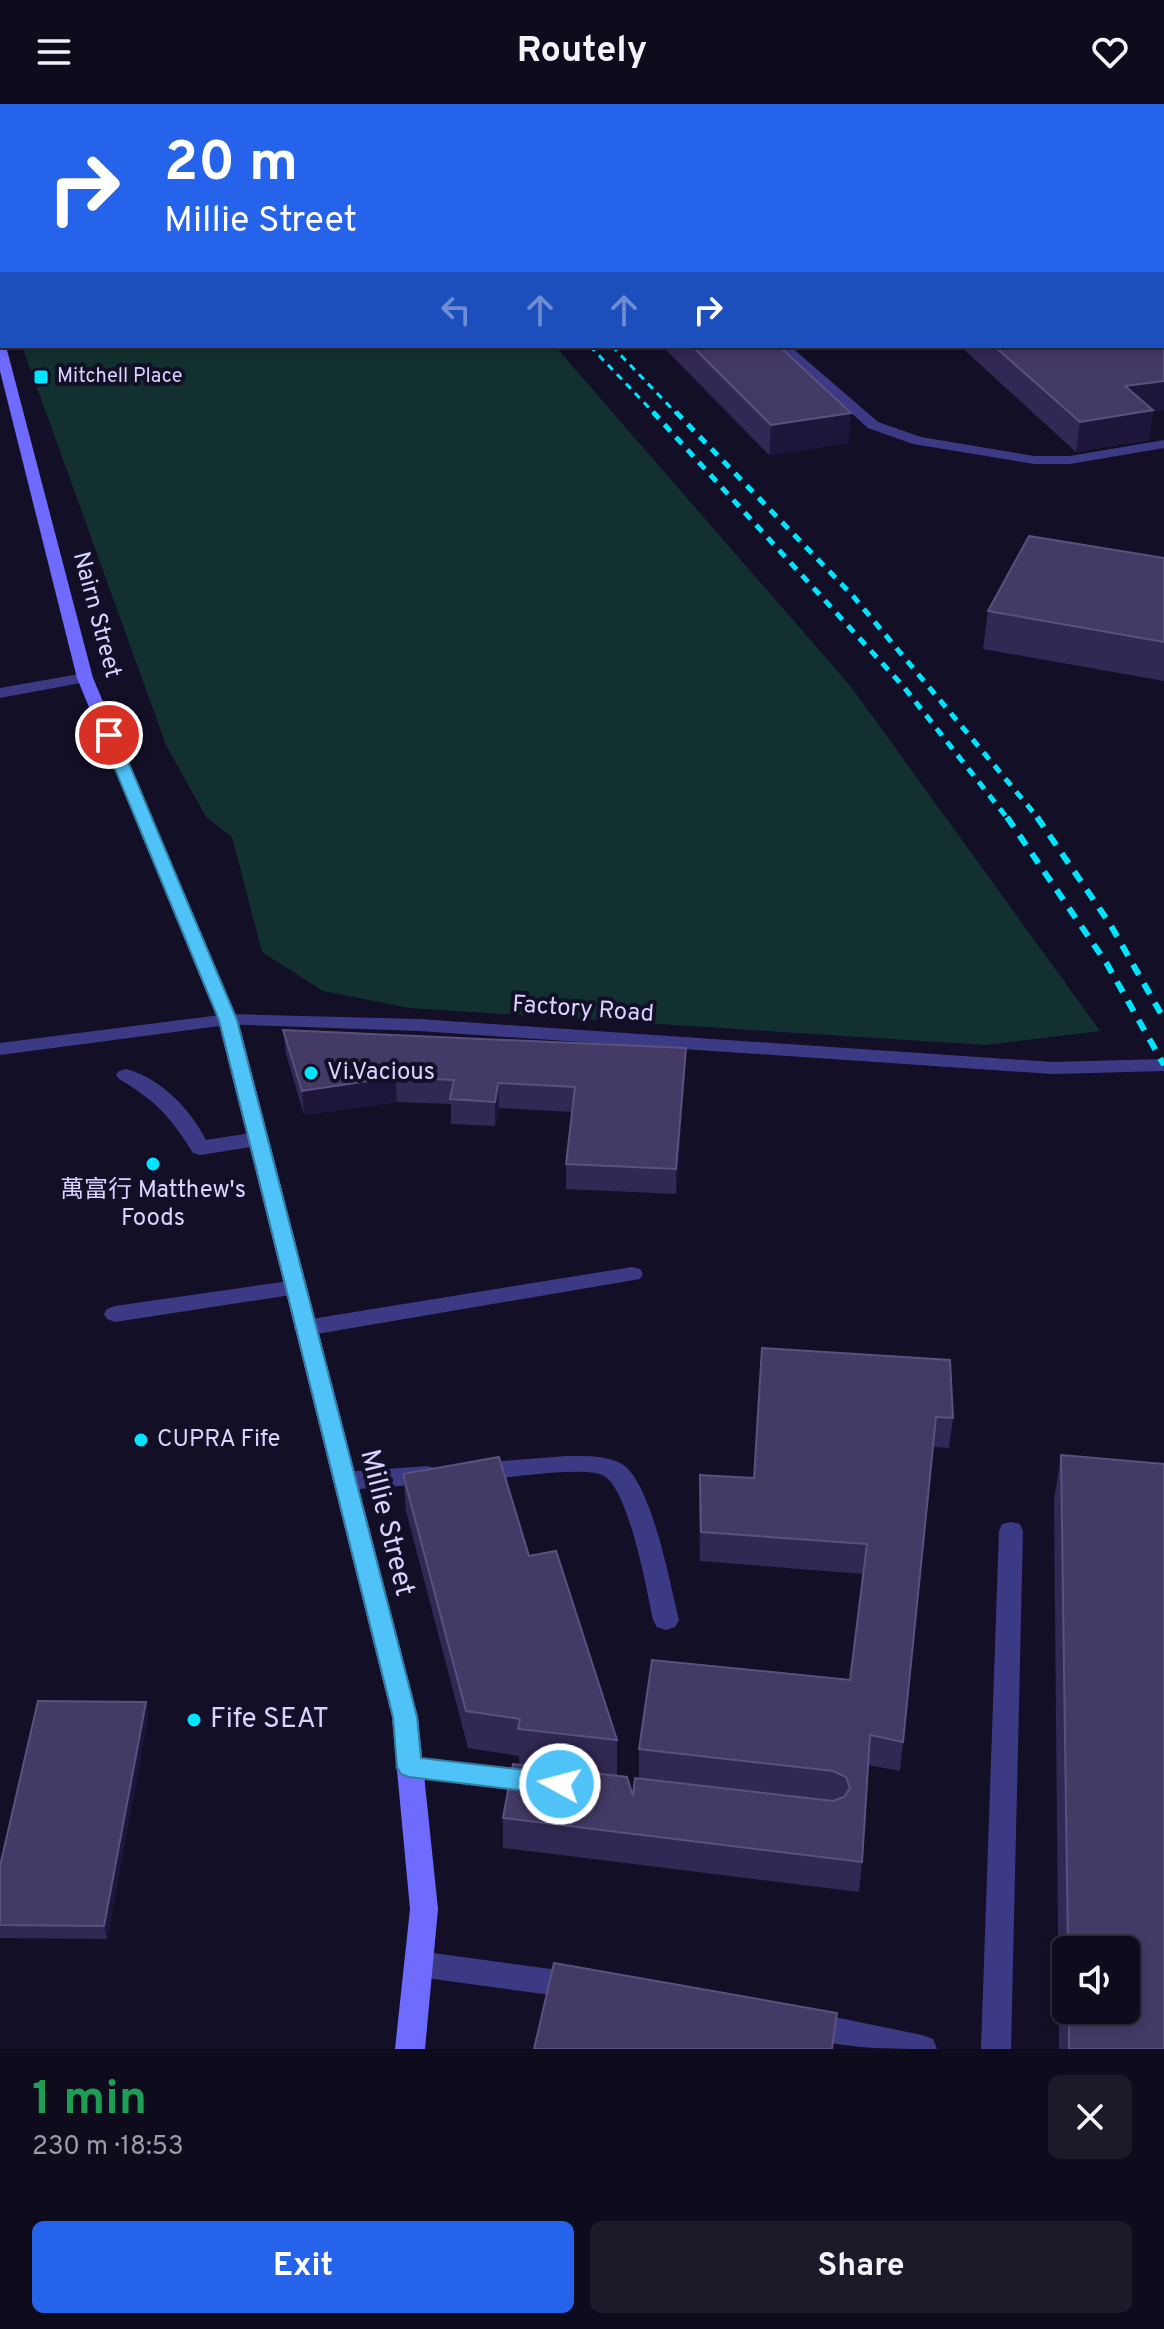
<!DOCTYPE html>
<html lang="en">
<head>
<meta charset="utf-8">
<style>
	body { margin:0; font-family:Overpass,"Noto Sans SC",sans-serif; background:#1c1929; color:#f1f3f6; height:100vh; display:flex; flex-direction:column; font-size:30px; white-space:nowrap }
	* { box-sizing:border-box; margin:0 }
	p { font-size:26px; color:#9b9ba3 }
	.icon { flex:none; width:44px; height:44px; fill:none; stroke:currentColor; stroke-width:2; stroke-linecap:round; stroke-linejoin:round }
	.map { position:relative; height:1945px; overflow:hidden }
	.drawer { display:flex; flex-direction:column; background:#0e0b1c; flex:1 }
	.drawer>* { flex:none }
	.top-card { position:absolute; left:0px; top:0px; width:1164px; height:244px; box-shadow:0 4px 12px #0003,0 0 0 2px #2e2b3b; background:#2563eb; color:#fff; overflow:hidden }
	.tools { position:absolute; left:1052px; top:1832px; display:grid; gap:16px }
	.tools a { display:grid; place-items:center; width:88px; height:88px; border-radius:12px; background:#0e0b1c; box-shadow:0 4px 12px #0003,0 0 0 2px #2e2b3b; font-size:40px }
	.pin { position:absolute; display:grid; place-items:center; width:68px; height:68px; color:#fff; margin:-34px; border:4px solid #fff; border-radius:50%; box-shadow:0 2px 8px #0007 }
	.me { position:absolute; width:88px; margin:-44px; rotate:277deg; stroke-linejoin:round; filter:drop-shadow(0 0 6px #0008) }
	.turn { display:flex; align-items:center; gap:28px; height:168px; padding:0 32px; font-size:36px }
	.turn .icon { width:104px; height:104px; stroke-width:2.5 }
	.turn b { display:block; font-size:56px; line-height:68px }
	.lanes { display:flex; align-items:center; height:76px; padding:0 32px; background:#0003; justify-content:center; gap:40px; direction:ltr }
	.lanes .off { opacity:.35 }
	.round { display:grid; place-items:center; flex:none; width:84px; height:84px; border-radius:12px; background:#1c1929 }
	.summary { display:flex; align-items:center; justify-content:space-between; height:136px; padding:0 32px }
	h1 { font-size:48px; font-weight:700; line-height:60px; color:#1e9e55 }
	.button { display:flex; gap:16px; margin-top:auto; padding:16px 32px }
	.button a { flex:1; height:92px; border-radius:12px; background:#2563eb; color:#fff; font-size:32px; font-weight:700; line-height:92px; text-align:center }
	.button a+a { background:#1c1929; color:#f1f3f6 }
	header { display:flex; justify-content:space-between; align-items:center; height:104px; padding:0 32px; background:#0e0b1c; font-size:36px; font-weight:700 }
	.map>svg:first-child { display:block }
	.green { fill:#12302f }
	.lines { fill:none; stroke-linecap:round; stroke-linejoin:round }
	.service { fill:#3d3a85; fill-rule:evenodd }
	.pedestrian { fill:#3d3a85; fill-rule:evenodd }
	.minor { fill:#3d3a85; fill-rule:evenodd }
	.tertiary { fill:#3d3a85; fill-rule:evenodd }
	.secondary { fill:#6f6bff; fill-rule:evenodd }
	.rail-far2 { stroke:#00e5ff; stroke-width:3; stroke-dasharray:7 6; stroke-linecap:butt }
	.rail-far1 { stroke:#00e5ff; stroke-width:5; stroke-dasharray:9 8; stroke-linecap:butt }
	.rail { stroke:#00e5ff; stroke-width:6; stroke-dasharray:12 10; stroke-linecap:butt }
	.wall { fill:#312854; fill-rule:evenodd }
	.shaded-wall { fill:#1d163a }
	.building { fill:#433a66; stroke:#5a527e; stroke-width:2 }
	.route { fill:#4fc3f7; stroke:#337fa1; stroke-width:2 }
	.poi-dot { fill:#00e5ff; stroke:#130f26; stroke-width:3 }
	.labels { text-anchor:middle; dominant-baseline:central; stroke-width:8; stroke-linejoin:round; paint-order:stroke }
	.far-poi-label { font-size:20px; fill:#d9d4ff; stroke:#130f26; text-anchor:start }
	.street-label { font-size:24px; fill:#d9d4ff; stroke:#130f26 }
	.poi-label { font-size:24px; fill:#d9d4ff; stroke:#130f26; text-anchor:start }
	.near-street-label { font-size:28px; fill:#d9d4ff; stroke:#130f26 }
	.near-poi-label { font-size:28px; fill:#d9d4ff; stroke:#130f26; text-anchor:start }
</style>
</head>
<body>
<header><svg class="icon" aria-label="menu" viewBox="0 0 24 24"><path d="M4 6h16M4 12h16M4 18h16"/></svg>Routely<svg class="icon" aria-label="heart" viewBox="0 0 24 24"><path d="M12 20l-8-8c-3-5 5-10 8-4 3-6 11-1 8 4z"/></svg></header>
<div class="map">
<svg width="1164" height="1945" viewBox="0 0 1164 1945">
	<rect width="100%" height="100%" fill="#130f26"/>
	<polygon class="green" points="22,242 555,242 852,584 1100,927 986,941 409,904 323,887 262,848 232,733 206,713 166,641"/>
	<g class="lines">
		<g class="service">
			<rect x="1162" y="59" width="2" height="6"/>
			<rect x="1162" y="106" width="2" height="7"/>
			<polygon points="777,242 790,242 878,318 921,333 1034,352 1070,352 1164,336 1164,344 1070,360 1034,360 913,340 868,324"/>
			<path d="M126,965c35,9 65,41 80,71l52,-8 10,7 -10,7 -58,9 -7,-2c-23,-37 -37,-52 -74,-74l-3,-4 3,-4z"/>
			<polygon points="632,1163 640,1165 643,1170 640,1175 305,1232 297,1230 294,1224 297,1218 305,1216"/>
			<polygon points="296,1176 304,1179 307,1184 304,1189 115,1218 107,1215 104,1210 107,1205 115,1202"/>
			<path d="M567,1352c17,0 40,-1 55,8 30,19 48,121 57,156l-4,7 -9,3 -9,-3 -4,-7c-6,-29 -24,-130 -49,-144 -19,-11 -103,3 -128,5l-8,-3 -4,-6 4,-6 8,-3z"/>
			<polygon points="428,1362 437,1365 440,1371 437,1377 428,1380 345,1386 336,1383 333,1377 336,1371 345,1368"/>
			<polygon points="1011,1418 1020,1420 1023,1427 1011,1945 981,1945 999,1427 1002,1420"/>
			<polygon points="409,1652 537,1667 547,1670 551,1678 547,1686 537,1689 409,1674 399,1671 395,1663 399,1655"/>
			<polygon points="419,1847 573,1868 583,1872 588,1881 583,1890 573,1894 419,1873 409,1869 404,1860 409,1851"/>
			<path d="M810,1908l112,23 11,4 4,10c-46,0 -93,0 -137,-13l-5,-10 5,-10z"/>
		</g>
		<polygon class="pedestrian" points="85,569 93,574 91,577 0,594 0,584"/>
		<g class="minor">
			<polygon points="940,0 967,0 968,2 941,2"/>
			<rect x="1162" y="54" width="2" height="7"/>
			<polygon points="228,910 235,912 238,916 235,920 0,951 0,939"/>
		</g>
		<polygon class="tertiary" points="228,910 419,915 1053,958 1164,955 1164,967 1053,970 419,927 221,920 218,916 221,912"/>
		<polygon class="secondary" points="0,238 6,242 93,574 238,916 418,1613 438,1805 425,1945 395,1945 410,1805 392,1613 218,916 77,574 0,267"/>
		<g class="rail-far2">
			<polyline points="590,242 655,310"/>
			<polyline points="612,242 677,310"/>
		</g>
		<g class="rail-far1">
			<polyline points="653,308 903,582 1008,715"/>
			<polyline points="676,308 853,492 1039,715"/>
		</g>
		<g class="rail">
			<polyline points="1007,713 1107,860 1164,961"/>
			<polyline points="1037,713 1110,820 1164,915"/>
		</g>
	</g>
	<g class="wall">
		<polygon points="1132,0 1164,0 1164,33 1162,32 1162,2 1132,2"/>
		<polygon points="667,242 779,242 849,339 769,351 667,247"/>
		<polygon points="960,242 1162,242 1149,336 1076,348"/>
		<polygon points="1164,454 1164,577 983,545 988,507"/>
		<polygon points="283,926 685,968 676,1090 566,1085 566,1060 572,1008 499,1004 495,1022 451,1020 451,1000 397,998 304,1011 286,950"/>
		<polygon points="762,1244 953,1314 949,1344 933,1343 900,1667 868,1661 862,1758 859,1788 503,1744 503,1714 519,1660 519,1652 468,1644 406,1407 403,1370 529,1452 617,1636 617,1672 633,1692 639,1674 639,1645 850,1576 863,1470 700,1457 699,1400 700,1371 754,1374"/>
		<path d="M1061,1351l103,594h-105l-5,-549zM1066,1846h60v60h-60z"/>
		<polygon points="146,1598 148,1612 107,1835 0,1834 0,1762"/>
	</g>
	<g class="shaded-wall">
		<polygon points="1164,277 1164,306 1153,308 1149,336 1076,348 1080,318 1125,282"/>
		<polygon points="851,309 849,339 769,351 771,321"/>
		<polygon points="686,944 685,968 676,1090 676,1065"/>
		<polygon points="395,973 397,998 304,1011 302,987"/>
		<polygon points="498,979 499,1004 495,1022 495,998"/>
		<polygon points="146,1598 148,1612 107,1835 104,1822"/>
	</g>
	<g class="building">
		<polygon points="514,0 702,0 704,2 497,2"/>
		<polygon points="743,0 838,0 840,2 726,2"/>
		<polygon points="1149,0 1164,0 1164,8 1162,7 1162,2 1153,2"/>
		<polygon points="1162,166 1164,168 1164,277 1125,282 1153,306 1080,318 994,242 1162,242"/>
		<polygon points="692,242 779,242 851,309 771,321"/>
		<polygon points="1029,432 1164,454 1164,538 988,507"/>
		<polygon points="283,926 686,944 676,1065 566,1060 575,983 498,979 495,998 450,995 454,976 395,973 302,987"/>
		<polygon points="762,1244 950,1256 953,1314 936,1313 903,1638 870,1631 862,1758 503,1714 513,1660 627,1673 633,1692 635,1674 833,1697 844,1693 850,1684 846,1673 833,1667 639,1645 652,1556 850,1576 867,1440 701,1428 700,1371 754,1374"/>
		<polygon points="1061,1351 1164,1360 1164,1945 1069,1945 1069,1906 1126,1906 1126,1846 1068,1846"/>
		<polygon points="499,1353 529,1452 556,1447 617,1636 518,1625 520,1615 466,1607 403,1370"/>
		<polygon points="38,1597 146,1598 104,1822 0,1821 0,1762"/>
		<polygon points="554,1859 837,1909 832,1945 534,1945"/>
	</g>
	<polygon class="route" points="109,626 117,631 237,916 417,1613 421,1654 560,1670 569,1673 572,1680 569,1688 560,1691 409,1673 401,1670 397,1663 393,1613 219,916 101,631"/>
	<g class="poi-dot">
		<rect x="33" y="265" width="16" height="16" rx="4"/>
		<circle cx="311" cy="969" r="8"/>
		<circle cx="153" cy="1060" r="8"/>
		<circle cx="141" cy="1336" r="8"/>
		<circle cx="194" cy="1616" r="8"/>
	</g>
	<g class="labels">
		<g class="far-poi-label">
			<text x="57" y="273">Mitchell Place</text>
		</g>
		<g class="street-label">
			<text transform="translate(96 511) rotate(75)">Nairn Street</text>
			<text transform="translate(583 906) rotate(4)">Factory Road</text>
		</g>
		<g class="poi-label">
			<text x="327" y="969">Vi.Vacious</text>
			<text x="153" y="1087" text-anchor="middle">萬富行 Matthew's<tspan x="153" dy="28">Foods</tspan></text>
			<text x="157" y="1336">CUPRA Fife</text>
		</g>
		<g class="near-street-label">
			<text transform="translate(386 1419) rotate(76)">Millie Street</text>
		</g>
		<g class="near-poi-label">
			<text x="210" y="1616">Fife SEAT</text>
		</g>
	</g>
</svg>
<div class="tools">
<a><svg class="icon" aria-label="sound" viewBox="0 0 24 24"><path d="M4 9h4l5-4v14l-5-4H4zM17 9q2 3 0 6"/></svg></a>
</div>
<div class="pin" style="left:109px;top:631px;background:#d93025"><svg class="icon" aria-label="arrive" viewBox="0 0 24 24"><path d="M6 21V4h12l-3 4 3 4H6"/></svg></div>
<svg class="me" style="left:560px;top:1680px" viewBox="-20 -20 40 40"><circle r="17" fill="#4fc3f7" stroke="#fff" stroke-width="3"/><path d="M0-11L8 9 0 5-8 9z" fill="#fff"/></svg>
<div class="top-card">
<div class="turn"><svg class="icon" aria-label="right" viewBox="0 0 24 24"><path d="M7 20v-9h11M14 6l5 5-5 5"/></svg><div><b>20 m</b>Millie Street</div></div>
<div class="lanes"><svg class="icon off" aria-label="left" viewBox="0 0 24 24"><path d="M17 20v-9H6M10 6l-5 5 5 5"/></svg><svg class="icon off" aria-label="ahead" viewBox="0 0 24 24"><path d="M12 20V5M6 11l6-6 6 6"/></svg><svg class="icon off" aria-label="ahead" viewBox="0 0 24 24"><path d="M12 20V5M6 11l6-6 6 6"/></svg><svg class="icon" aria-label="right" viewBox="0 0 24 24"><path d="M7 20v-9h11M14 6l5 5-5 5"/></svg></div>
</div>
</div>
<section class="drawer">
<div class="summary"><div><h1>1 min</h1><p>230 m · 18:53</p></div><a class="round"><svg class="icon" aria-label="close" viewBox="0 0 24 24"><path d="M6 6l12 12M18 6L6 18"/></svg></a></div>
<div class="button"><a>Exit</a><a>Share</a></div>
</section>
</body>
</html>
